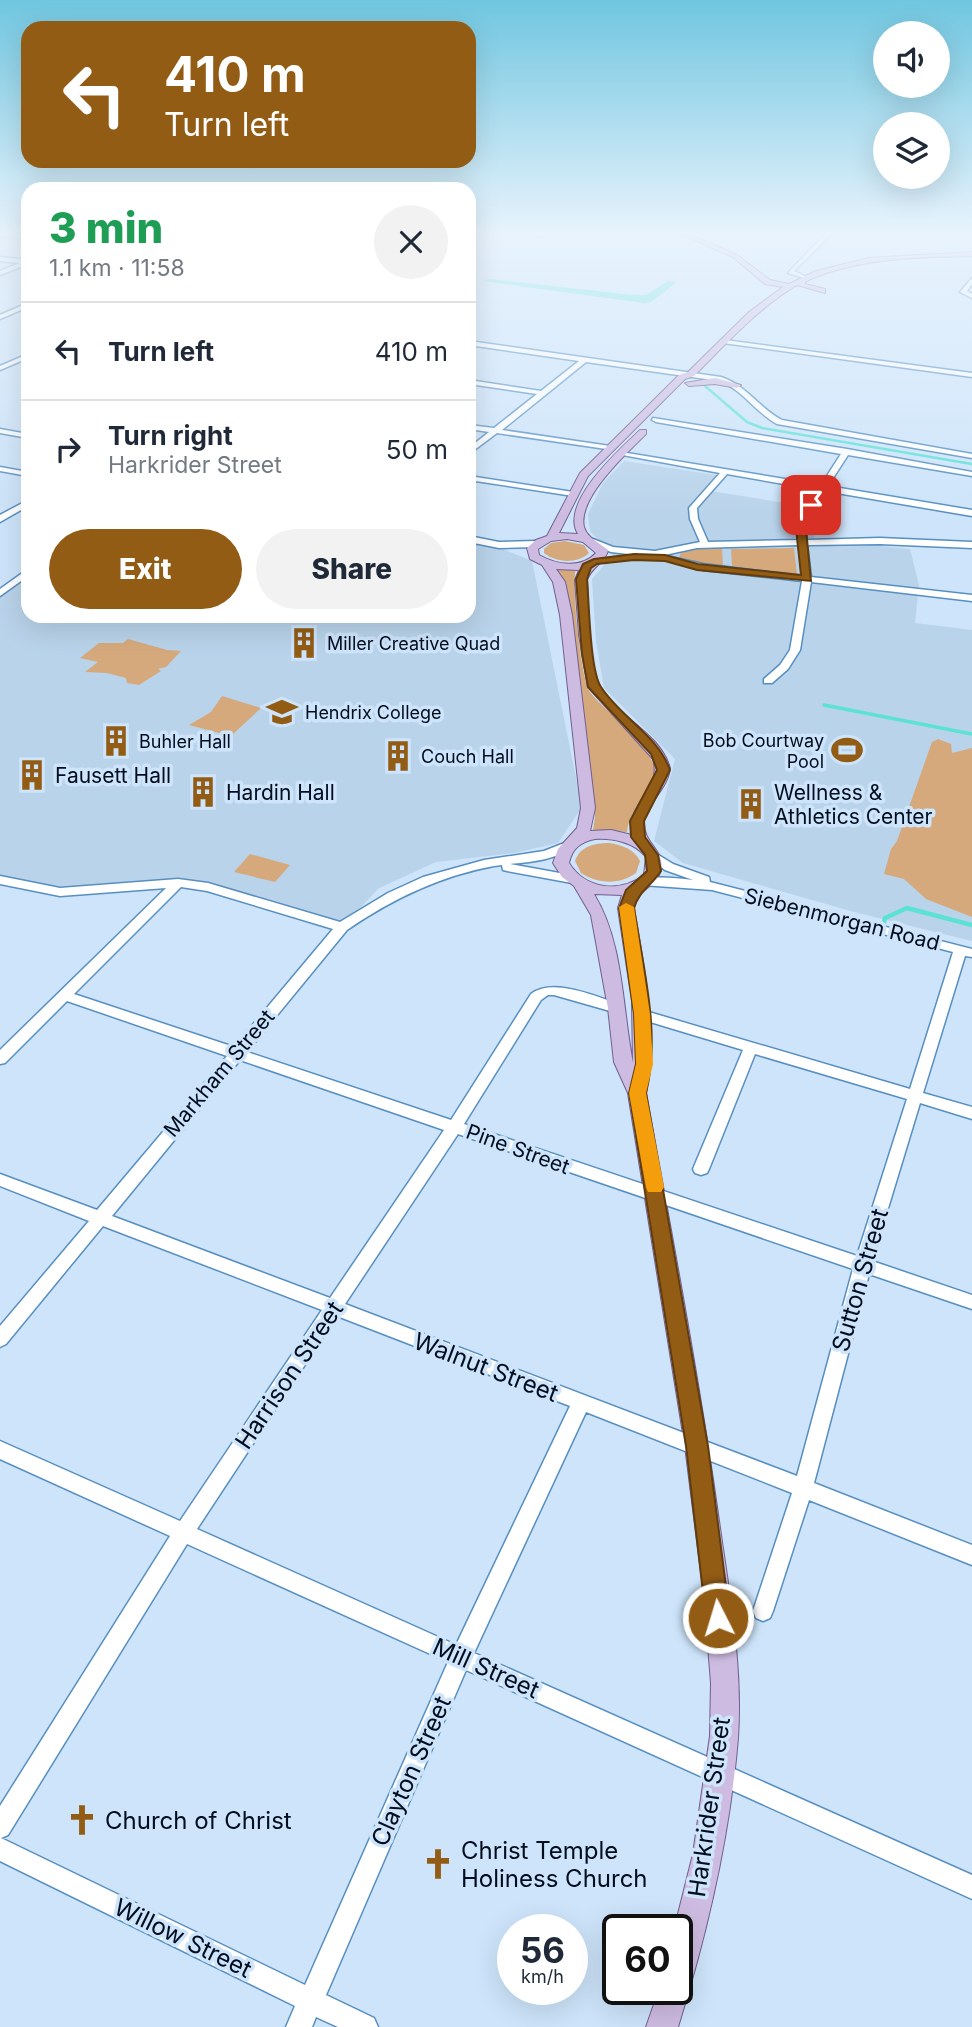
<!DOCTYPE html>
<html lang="en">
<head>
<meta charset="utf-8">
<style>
	body { margin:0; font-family:Inter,sans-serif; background:#f2f2f3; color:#1f2937; height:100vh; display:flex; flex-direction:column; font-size:26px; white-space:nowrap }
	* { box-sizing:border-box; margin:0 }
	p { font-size:23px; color:#747a83 }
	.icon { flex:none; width:38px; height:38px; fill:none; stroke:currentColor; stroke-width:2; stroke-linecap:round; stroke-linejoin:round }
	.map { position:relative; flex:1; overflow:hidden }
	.drawer { position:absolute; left:21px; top:182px; width:455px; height:441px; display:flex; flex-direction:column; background:#fff; border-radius:21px; box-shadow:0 7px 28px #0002 }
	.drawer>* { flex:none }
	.guide { position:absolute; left:21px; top:21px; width:455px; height:147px; border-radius:21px; box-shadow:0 7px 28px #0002; background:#935c15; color:#fff; overflow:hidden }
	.controls { position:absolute; left:873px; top:21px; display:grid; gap:14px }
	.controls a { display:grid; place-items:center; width:77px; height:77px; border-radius:50%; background:#fff; box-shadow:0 7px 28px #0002; font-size:35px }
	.speed { position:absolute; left:497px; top:1914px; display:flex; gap:14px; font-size:35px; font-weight:700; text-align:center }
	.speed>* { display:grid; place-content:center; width:91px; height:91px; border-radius:50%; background:#fff; box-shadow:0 7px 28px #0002; line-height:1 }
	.speed small { font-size:18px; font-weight:400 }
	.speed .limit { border:4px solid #111; border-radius:10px; background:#fff; color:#111 }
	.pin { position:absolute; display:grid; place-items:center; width:60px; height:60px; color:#fff; margin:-30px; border-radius:14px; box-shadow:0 4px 10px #0006 }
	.me { position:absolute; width:77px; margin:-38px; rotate:355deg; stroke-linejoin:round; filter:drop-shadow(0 0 5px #0008) }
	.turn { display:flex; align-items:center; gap:24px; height:147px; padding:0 28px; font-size:32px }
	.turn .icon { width:91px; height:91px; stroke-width:2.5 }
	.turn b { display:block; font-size:49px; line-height:60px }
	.round { display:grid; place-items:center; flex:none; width:74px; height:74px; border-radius:37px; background:#f2f2f3 }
	.head { display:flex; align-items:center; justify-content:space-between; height:119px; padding:0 28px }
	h1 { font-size:42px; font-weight:800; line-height:52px; color:#1e9e55 }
	.button { display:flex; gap:14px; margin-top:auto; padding:14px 28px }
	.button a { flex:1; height:80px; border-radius:42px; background:#935c15; color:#fff; font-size:28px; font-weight:800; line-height:80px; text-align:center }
	.button a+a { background:#f2f2f3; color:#1f2937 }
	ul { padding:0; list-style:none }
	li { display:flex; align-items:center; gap:21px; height:98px; padding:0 28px; border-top:2px solid #e0e1e3 }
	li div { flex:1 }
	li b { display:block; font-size:26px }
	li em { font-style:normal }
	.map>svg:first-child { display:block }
	.built { fill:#b9d3ea }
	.green { fill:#d5a97c }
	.water { fill:#5ce1d5 }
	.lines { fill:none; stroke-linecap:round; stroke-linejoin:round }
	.stream-far2 { stroke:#5ce1d5; stroke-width:2.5 }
	.stream-far1 { stroke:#5ce1d5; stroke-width:3.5 }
	.stream { stroke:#5ce1d5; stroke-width:4.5 }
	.minor-casing { stroke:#578fc1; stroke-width:3 }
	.major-casing { stroke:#706090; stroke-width:2 }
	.minor { fill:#fff; fill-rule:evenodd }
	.major { fill:#cebbe1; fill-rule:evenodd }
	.route { fill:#935c15; stroke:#603c0e; stroke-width:2 }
	.slow { fill:#f59e0b }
	.labels { text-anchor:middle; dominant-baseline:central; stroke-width:7; stroke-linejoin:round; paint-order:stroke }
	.far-poi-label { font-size:18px; fill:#000d1f; stroke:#cde4fa; text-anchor:start }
	.poi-label { font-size:21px; fill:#000d1f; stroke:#cde4fa; text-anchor:start }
	.street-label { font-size:21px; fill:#000d1f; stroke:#cde4fa }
	.near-street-label { font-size:24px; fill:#000d1f; stroke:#cde4fa }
	.near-poi-label { font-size:24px; fill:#000d1f; stroke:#cde4fa; text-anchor:start }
</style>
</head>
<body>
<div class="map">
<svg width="972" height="2027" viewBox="0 0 972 2027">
	<rect width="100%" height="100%" fill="#cde4fa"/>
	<g class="built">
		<polygon points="624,461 716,475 704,490 818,508 814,539 910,549 919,585 915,623 972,630 972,941 854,912 683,863 654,841 675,759 604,688 596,641 592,579 613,555 590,531 588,514 603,483"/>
		<polygon points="469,542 500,548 532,561 582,807 558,843 514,853 436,862 379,888 342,927 178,883 28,887 0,880 0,597 28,576 28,616 469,616"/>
	</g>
	<g class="green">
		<path d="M565,541l19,4 5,8c-11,11 -33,10 -45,0v-4l7,-6z"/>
		<polygon points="722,548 723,567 693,564 679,558 681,552 689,549"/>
		<polygon points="794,548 797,574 732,566 731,549"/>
		<path d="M557,569h19c-5,14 5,111 14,123 20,25 56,46 65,77 -4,24 -25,38 -28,63l-34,-2 2,-13 -28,-220z"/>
		<polygon points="128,639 167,650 181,651 166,667 158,669 161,671 139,685 127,683 126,678 107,673 85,672 98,662 80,658 99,643 123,643"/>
		<polygon points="222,696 261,708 231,736 189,725 211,712"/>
		<polygon points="938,739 951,744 952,753 972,748 972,917 926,899 904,879 884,874 891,849 897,841 932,742"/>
		<path d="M609,843c13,2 25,6 31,18l-4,12c-16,12 -38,11 -55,0l-6,-12c5,-15 20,-18 34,-18z"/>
		<polygon points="250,854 290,865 275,882 234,872"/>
	</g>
	<polygon class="water" points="490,279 634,295 646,295 668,281 677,282 651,302 644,303 483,281"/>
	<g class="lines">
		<polyline class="stream-far2" points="705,386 747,422 762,428 972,464"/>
		<polyline class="stream-far1" points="824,705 972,734"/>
		<polyline class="stream" points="884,922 885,918 907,908 972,925"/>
		<defs>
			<g id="minor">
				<polygon points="0,233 28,236 28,240 0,236"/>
				<polygon points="470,233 477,233 469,238"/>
				<polygon points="542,233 549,233 539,237"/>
				<polygon points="826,233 832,233 794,271 807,277 807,279 788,273"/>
				<polygon points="0,257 28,260 28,264 0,275 0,271 20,263 0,261"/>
				<polygon points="972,278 972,284 967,291 972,294 972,298 960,292"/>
				<polygon points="28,303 28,307 0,319 0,315"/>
				<polygon points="725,340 972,373 972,377 723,343"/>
				<path d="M469,341l252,36c25,8 38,31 61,43l190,34v4l-195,-34c-22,-12 -34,-34 -57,-43l-134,-19 -84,68 108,16h3v4l-116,-17 -28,21v-6l20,-16 -20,-3v-4l25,3 43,-34 -68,-10v-4l72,11 38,-30 -110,-16z"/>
				<polygon points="28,354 28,358 0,370 0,366"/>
				<path d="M653,418l194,31 125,23v4l-124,-21 -20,31 144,24v6l-147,-25 -21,28 3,21 73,-2 92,4v6l-92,-4 -73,1 4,32 161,18v6l-161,-19 -11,68 -12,19 -16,14h-8v-4l16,-14 10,-15 12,-69 -99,-11 -45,-12 4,-3 41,9 99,12 -3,-31 -102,3 -42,9 -44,-5 -21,-8 -1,-2 4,-3 20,8 42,4 45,-9 -10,-23 -1,-11 31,-35 -103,-19 4,-2 200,33 20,-31 -185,-32 -4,-2zM727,474l91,16 -22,29 2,21 -90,2 -10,-23 -1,-11z"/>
				<polygon points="0,429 28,434 28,438 0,433"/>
				<polygon points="0,467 28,472 28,476 0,471"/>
				<polygon points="469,476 573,492 577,494 573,496 469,480"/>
				<polygon points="28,500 28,506 0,522 0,515"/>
				<polygon points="469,536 499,542 536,541 540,544 536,547 499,548 469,542"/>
				<polygon points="28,569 28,576 0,596 0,589"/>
				<path d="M567,842l6,4c-16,14 -42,16 -63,18l66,12 2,3 -2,3 -4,1 -65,-12 -4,-1 -1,-5 -8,1c-54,10 -102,33 -147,64l-100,122 204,68 80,-126c23,-17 65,3 91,11l2,3 -7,5 -63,-18h-6l-7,5 -77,124 393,132 50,-157 -152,-45 -46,115 -2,4 -6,2 -6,-2 -2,-4 50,-119 -106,-32 -2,-3 7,-5 268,79 43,-137 -241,-62 -70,-5 -2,-3 2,-3c17,-3 34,-1 51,1l-28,-10 -19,-15 6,-4 21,13 36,13 1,5 262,67v8l-7,-1 -42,137 49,14v12l-52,-16 -48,158 100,34v14l-103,-35 -55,209 158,62v20l-163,-65 -36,111 -3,7 -7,3 -7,-3 -3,-7 39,-118 -206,-81 -112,241 498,222v24l-506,-229 -140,325 48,23 4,9h-40l-22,-10 -4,10h-26l9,-21 -295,-145v-55l170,-270 -170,-77v-18l180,80 142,-211 -219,-84 -97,118 -6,3v-21l89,-105 -89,-35v-12l97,36 130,-154 -160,-55 -62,62 -5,1v-14l166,-162 -106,8 -60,-12v-8l60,12 118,-9 30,4 132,39 48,-29 35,-16 61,-17 60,-9zM181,887l26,4 126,38 -99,118 -160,-53zM240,1060l204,70 -114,168 -218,-82zM458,1134l395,135 -56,207 -452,-172zM337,1316l233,90 -114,239 -259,-116zM187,1544l261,118 -143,323 -304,-147 7,-3z"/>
			</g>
			<g id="major">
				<path d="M678,233h9l50,22 33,25 19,4 27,-13 53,-13 103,-6v4c-56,1 -113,2 -166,25l-1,3 20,5v4l-28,-8c-40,24 -70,58 -103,91l-9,3 -97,97 -29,57 19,1c-19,-31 41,-84 62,-104h6v4c-18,18 -69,64 -62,93 3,11 16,16 24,23 -2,12 -17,17 -21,30 2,29 0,81 13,107 18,32 59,44 70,81 -2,21 -24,36 -26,53 -2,22 22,30 17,49 -5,18 -25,19 -27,38 10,62 24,122 12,185 26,143 53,285 73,428 10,71 24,145 19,217 -8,98 -31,196 -60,289h-32l13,-37h18v-60h-3l19,-76 17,-118 1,-53 -7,-87 -19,-150 -57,-353 -14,-31 -6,-54 -17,-93 -17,-29 -12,-9 -9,-14 5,-14 19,-21 4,-20 -21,-193 -7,-33 -11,-17 -12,-6 -3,-11 9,-8 11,-4 33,-63 99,-98 9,-3 61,-60 34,-25 -18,-3 -32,-27zM567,539l16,3 13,11c-15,16 -39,12 -57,2l-1,-6 13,-8zM556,569l23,1 -4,10 4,55 9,52 65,72c10,32 -27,42 -21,76l-21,-5 -21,1 5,-23 -23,-193 -7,-33zM595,839c18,-1 39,3 51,18l-2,18c-24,18 -58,15 -75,-12 3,-14 11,-21 26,-24zM594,894l28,1 -4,13 14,93 1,62c-11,-56 -9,-120 -39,-169z"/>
				<polygon points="715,378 741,385 737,388 715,384 689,386 685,383"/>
			</g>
		</defs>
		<use href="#minor" class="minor-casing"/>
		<use href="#major" class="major-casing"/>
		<use href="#minor" class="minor"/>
		<use href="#major" class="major"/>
	</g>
	<linearGradient id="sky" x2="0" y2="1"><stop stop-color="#70c6e0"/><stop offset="0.45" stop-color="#e8f3fd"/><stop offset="1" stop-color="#e8f3fd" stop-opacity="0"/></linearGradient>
	<rect width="972" height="517" fill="url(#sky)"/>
	<path class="route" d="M807,503l9,2 -11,14 6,62 -114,-11 -32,-9 -31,-1 -37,4 -6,4 -4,11c2,23 3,92 14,108 20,31 56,47 69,83l-26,51 1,16 13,18 3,16c-10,15 -22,20 -27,37 9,60 27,125 12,185l62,353 22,172 -3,9 -9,3 -8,-3 -4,-9 -20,-172 -57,-353 7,-29 -2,-50 -15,-106 7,-18 21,-19 -2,-16 -14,-18 -1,-16 27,-51 -6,-16 -63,-67 -6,-33 -6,-75 7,-15 11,-5 40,-5 31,1 33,9 103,11 -6,-56z"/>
	<polygon class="slow" points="626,903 634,907 650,1014 653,1064 646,1093 664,1187 661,1192 648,1192 646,1187 629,1093 636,1064 634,1014 619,907"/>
	<defs>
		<symbol id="building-bare" viewBox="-9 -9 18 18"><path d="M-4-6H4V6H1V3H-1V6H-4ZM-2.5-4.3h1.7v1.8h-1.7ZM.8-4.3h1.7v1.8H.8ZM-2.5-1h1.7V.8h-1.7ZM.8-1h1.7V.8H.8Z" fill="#935c15" stroke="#cde4fa" stroke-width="2.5" paint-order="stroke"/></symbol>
		<symbol id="university-bare" viewBox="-9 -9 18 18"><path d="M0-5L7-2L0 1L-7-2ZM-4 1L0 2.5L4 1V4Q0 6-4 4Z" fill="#935c15" stroke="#cde4fa" stroke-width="2.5" paint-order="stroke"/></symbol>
		<symbol id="stadium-bare" viewBox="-9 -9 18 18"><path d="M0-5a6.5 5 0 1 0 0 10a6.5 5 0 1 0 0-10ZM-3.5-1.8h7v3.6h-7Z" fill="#935c15" stroke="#cde4fa" stroke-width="2.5" paint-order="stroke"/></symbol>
		<symbol id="church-bare" viewBox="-9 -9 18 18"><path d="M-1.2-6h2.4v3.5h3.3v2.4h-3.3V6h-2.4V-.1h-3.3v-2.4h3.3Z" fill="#935c15" stroke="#cde4fa" stroke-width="2.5" paint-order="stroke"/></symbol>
	</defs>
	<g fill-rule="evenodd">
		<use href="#building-bare" x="282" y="621" width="44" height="44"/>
		<use href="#university-bare" x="260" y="690" width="44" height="44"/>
		<use href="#building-bare" x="94" y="719" width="44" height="44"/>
		<use href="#stadium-bare" x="825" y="728" width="44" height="44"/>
		<use href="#building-bare" x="376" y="734" width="44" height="44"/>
		<use href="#building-bare" x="10" y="753" width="44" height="44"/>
		<use href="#building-bare" x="181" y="770" width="44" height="44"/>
		<use href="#building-bare" x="729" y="782" width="44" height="44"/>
		<use href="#church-bare" x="60" y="1798" width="44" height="44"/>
		<use href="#church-bare" x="416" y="1842" width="44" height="44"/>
	</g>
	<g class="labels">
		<g class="far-poi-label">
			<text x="327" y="643">Miller Creative Quad</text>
			<text x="305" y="712">Hendrix College</text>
			<text x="824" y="740" text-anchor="end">Bob Courtway<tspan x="824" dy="21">Pool</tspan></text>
			<text x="139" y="741">Buhler Hall</text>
			<text x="421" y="756">Couch Hall</text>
		</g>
		<g class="poi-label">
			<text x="55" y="775">Fausett Hall</text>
			<text x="226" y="792">Hardin Hall</text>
			<text x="774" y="792">Wellness &amp;<tspan x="774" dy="24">Athletics Center</tspan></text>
		</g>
		<g class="street-label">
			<text transform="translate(842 919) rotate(14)">Siebenmorgan Road</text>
			<text transform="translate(219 1073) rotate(-50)">Markham Street</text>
			<text transform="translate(518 1149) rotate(20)">Pine Street</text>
		</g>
		<g class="near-street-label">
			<text transform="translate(860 1280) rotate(-74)">Sutton Street</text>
			<text transform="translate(486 1367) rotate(21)">Walnut Street</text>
			<text transform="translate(289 1375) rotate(-56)">Harrison Street</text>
			<text transform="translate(486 1668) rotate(24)">Mill Street</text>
			<text transform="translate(411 1771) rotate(-66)">Clayton Street</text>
			<text transform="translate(709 1807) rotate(-82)">Harkrider Street</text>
			<text transform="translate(183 1938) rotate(26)">Willow Street</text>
		</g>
		<g class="near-poi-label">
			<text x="105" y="1820">Church of Christ</text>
			<text x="461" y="1850">Christ Temple<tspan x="461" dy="28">Holiness Church</tspan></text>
		</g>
	</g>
</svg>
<div class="controls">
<a><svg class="icon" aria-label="sound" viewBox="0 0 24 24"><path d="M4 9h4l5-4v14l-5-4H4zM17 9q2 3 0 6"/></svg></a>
<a><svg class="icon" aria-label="layers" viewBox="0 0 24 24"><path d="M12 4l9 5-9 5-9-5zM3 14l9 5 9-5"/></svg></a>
</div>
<div class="speed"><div>56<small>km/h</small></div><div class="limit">60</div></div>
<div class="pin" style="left:811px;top:505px;background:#d93025"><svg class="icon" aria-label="arrive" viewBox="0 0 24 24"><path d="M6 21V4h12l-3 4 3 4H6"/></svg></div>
<svg class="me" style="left:718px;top:1618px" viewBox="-20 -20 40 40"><circle r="17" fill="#935c15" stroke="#fff" stroke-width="3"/><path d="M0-11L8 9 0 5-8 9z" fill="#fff"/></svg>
<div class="guide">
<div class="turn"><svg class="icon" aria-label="left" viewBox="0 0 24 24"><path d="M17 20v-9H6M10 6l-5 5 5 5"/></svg><div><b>410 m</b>Turn left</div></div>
</div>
<section class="drawer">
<div class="head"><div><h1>3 min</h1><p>1.1 km · 11:58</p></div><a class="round"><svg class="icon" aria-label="close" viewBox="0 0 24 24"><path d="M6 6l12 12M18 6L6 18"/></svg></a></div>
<ul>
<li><svg class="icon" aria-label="left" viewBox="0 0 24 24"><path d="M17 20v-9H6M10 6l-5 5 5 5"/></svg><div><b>Turn left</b></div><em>410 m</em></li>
<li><svg class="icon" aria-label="right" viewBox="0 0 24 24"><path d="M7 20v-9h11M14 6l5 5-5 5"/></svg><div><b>Turn right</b><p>Harkrider Street</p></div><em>50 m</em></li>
</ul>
<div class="button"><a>Exit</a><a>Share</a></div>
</section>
</div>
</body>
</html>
